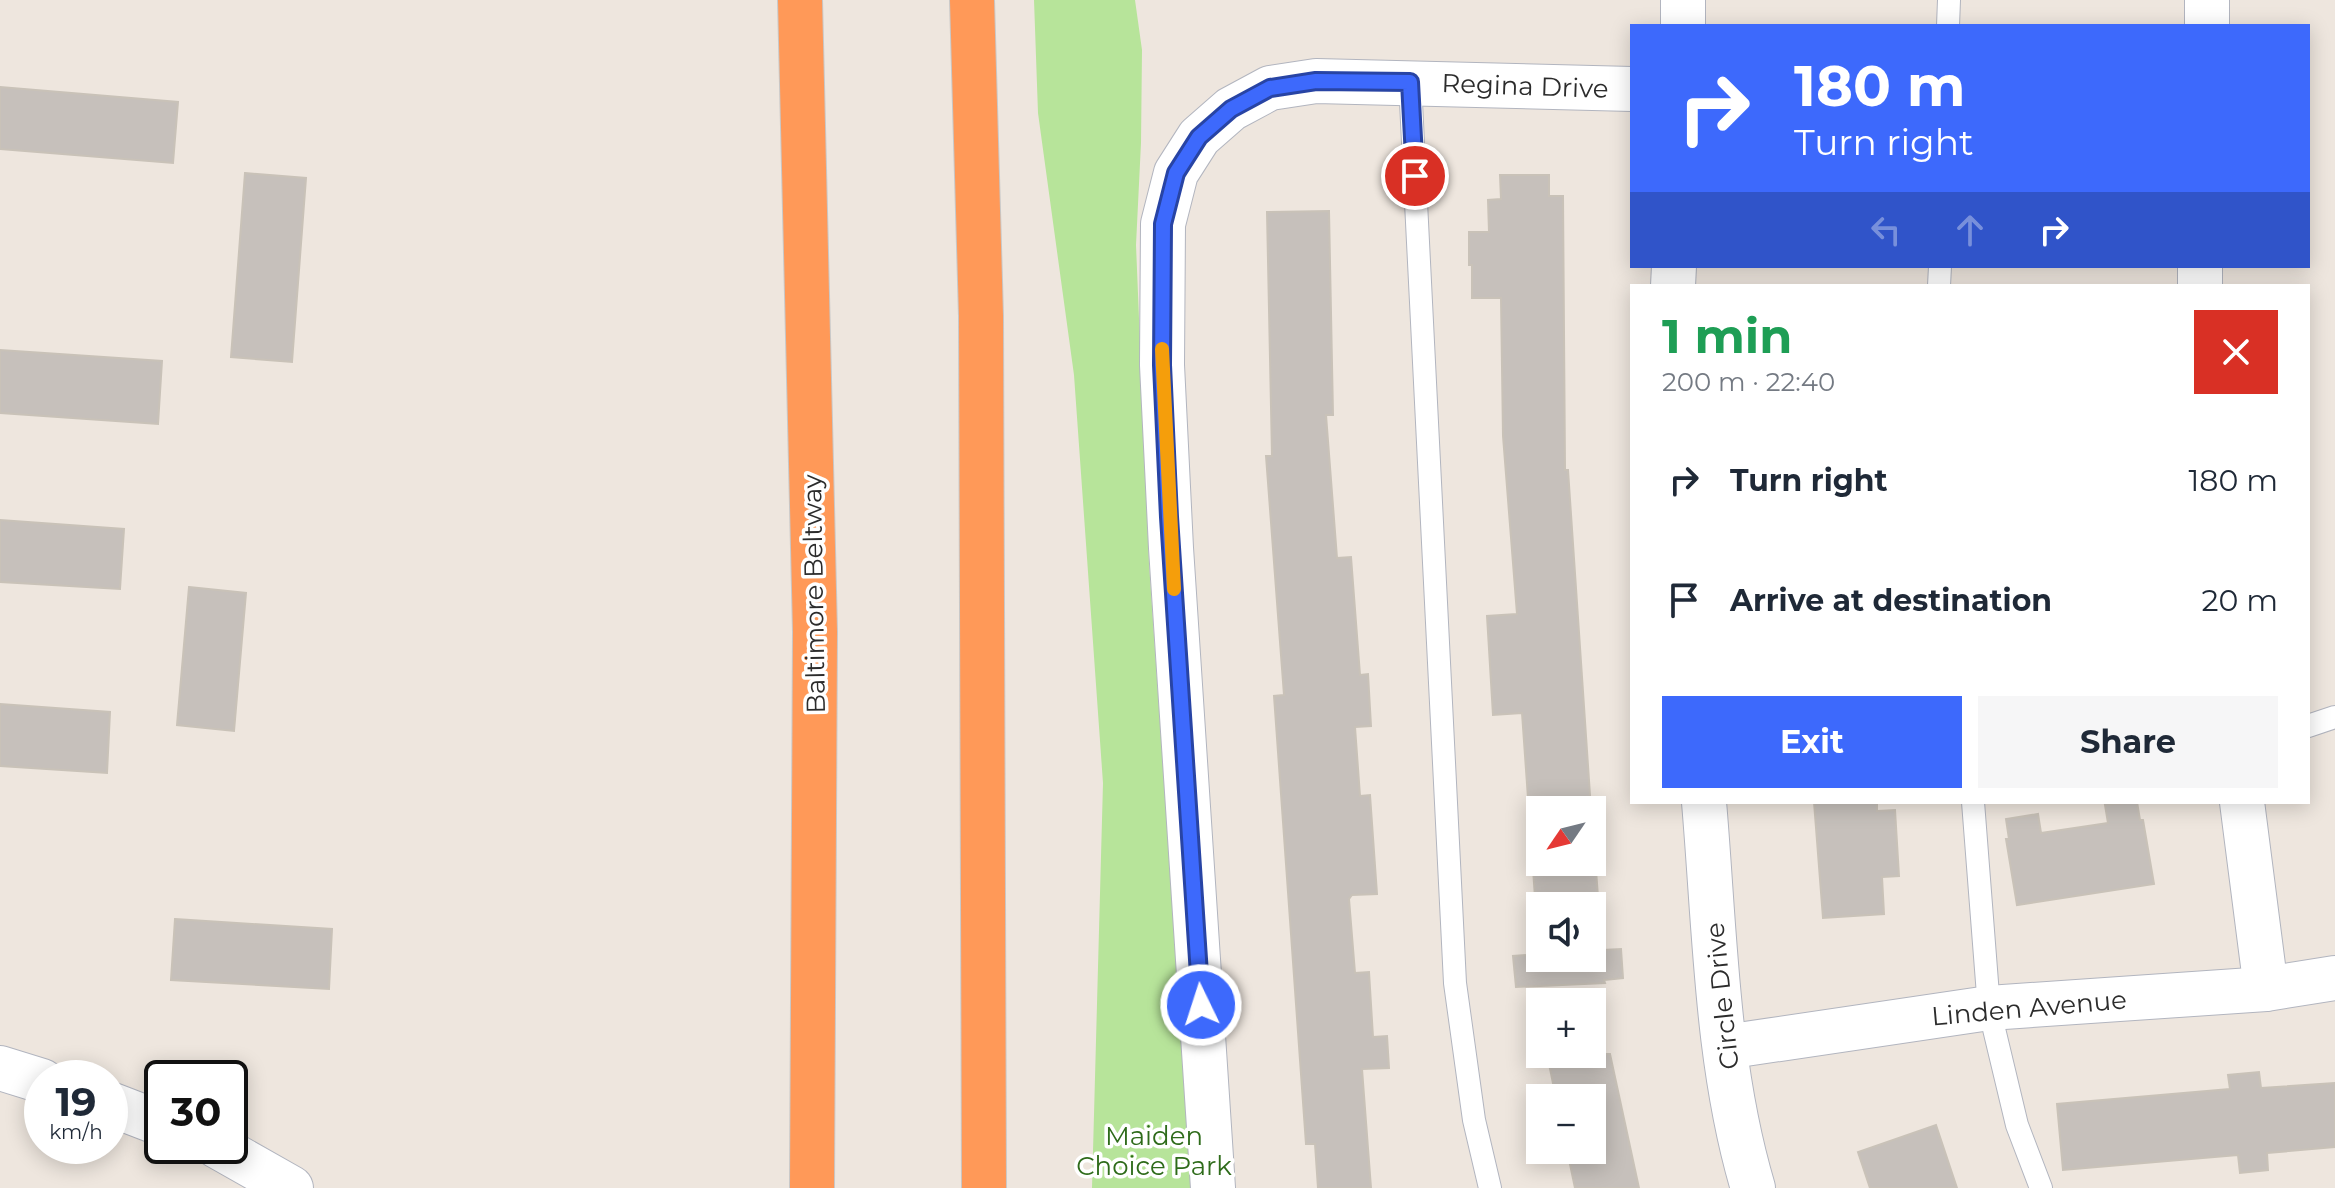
<!DOCTYPE html>
<html lang="en">
<head>
<meta charset="utf-8">
<style>
	body { margin:0; font-family:Montserrat,sans-serif; background:#f6f6f7; color:#1f2937; height:100vh; display:flex; flex-direction:column; font-size:30px; white-space:nowrap }
	* { box-sizing:border-box; margin:0 }
	p { font-size:26px; color:#747a83 }
	.icon { flex:none; width:44px; height:44px; fill:none; stroke:currentColor; stroke-width:2; stroke-linecap:round; stroke-linejoin:round }
	.map { position:relative; flex:1; overflow:hidden }
	.drawer { position:absolute; left:1630px; top:284px; width:680px; height:520px; display:flex; flex-direction:column; background:#fff; border-radius:0px; box-shadow:0 4px 20px #0003 }
	.drawer>* { flex:none }
	.hud { position:absolute; left:1630px; top:24px; width:680px; height:244px; border-radius:0px; box-shadow:0 4px 20px #0003; background:#3d69fc; color:#fff; overflow:hidden }
	.needle { width:52px; rotate:235deg }
	.controls { position:absolute; left:1526px; top:796px; display:grid; gap:16px }
	.controls a { display:grid; place-items:center; width:80px; height:80px; border-radius:0px; background:#fff; box-shadow:0 4px 20px #0003; font-size:40px }
	.speed { position:absolute; left:24px; top:1060px; display:flex; gap:16px; font-size:40px; font-weight:700; text-align:center }
	.speed>* { display:grid; place-content:center; width:104px; height:104px; border-radius:50%; background:#fff; box-shadow:0 4px 20px #0003; line-height:1 }
	.speed small { font-size:20px; font-weight:400 }
	.speed .limit { border:4px solid #111; border-radius:12px; background:#fff; color:#111 }
	.pin { position:absolute; display:grid; place-items:center; width:68px; height:68px; color:#fff; margin:-34px; border:4px solid #fff; border-radius:50%; box-shadow:0 2px 8px #0007 }
	.me { position:absolute; width:88px; margin:-44px; rotate:356deg; stroke-linejoin:round; filter:drop-shadow(0 0 6px #0008) }
	.turn { display:flex; align-items:center; gap:28px; height:168px; padding:0 32px; font-size:36px }
	.turn .icon { width:104px; height:104px; stroke-width:2.5 }
	.turn b { display:block; font-size:56px; line-height:68px }
	.lanes { display:flex; align-items:center; height:76px; padding:0 32px; background:#0003; justify-content:center; gap:40px; direction:ltr }
	.lanes .off { opacity:.35 }
	.round { display:grid; place-items:center; flex:none; width:84px; height:84px; border-radius:0px; background:#f6f6f7 }
	.headline { display:flex; align-items:center; justify-content:space-between; height:136px; padding:0 32px }
	h1 { font-size:48px; font-weight:700; line-height:60px; color:#1e9e55 }
	.button { display:flex; gap:16px; margin-top:auto; padding:16px 32px }
	.button a { flex:1; height:92px; border-radius:0px; background:#3d69fc; color:#fff; font-size:32px; font-weight:700; line-height:92px; text-align:center }
	.button a+a { background:#f6f6f7; color:#1f2937 }
	ul { padding:0; list-style:none }
	li { display:flex; align-items:center; gap:24px; height:120px; padding:0 32px }
	li div { flex:1 }
	li b { display:block; font-size:30px }
	li em { font-style:normal }
	.map>svg:first-child { display:block }
	.green { fill:#b7e49a }
	.building { fill:#c6c0bb; stroke:#c9c2b8; stroke-width:2; fill-rule:evenodd }
	.lines { fill:none; stroke-linecap:round; stroke-linejoin:round }
	.lane-casing { stroke:#b2b5bf; stroke-width:24 }
	.street-casing { stroke:#b2b5bf; stroke-width:46 }
	.highway-casing { stroke:#c8c8c8; stroke-width:46 }
	.lane { stroke:#fff; stroke-width:22 }
	.street { stroke:#fff; stroke-width:44 }
	.highway { stroke:#ff9958; stroke-width:44 }
	.route-casing { stroke:#2844a4; stroke-width:20 }
	.route { stroke:#3d69fc; stroke-width:14 }
	.slow { stroke:#f59e0b; stroke-width:14 }
	.labels { text-anchor:middle; dominant-baseline:central; stroke-width:7; stroke-linejoin:round; paint-order:stroke }
	.street-label { font-size:26px; fill:#2c2c2c; stroke:#fff }
	.park-label { font-size:26px; fill:#2e6b1a; stroke:#fff }
</style>
</head>
<body>
<div class="map">
<svg width="2335" height="1188" viewBox="0 0 2335 1188">
	<rect width="100%" height="100%" fill="#eee6de"/>
	<polygon class="green" points="1034,0 1135,0 1142,50 1141,143 1136,245 1149,563 1192,1188 1092,1188 1103,783 1074,375 1038,113"/>
	<g class="building">
		<polygon points="0,87 178,102 173,163 0,149"/>
		<polygon points="245,173 306,178 292,362 231,357"/>
		<path d="M1500,175h49v21h14l2,274h3l23,340h-51v52h52v-45l10,133 19,-1 2,29 -19,2 1,3 -89,4 -3,-31 26,-2 -17,-241 -29,2 -6,-99 30,-2 -14,-178 -2,-138h-29v-33h-3v-33h20l-1,-32 13,-1zM1540,906h52v52h-52z"/>
		<polygon points="1329,211 1333,415 1326,415 1337,558 1351,557 1360,675 1368,674 1371,726 1355,727 1360,796 1370,795 1377,894 1352,895 1349,899 1355,973 1369,972 1373,1037 1387,1036 1389,1068 1362,1069 1371,1188 1318,1188 1315,1144 1306,1144 1274,696 1284,695 1266,456 1272,456 1267,212"/>
		<polygon points="0,350 162,361 158,424 0,413"/>
		<polygon points="0,520 124,529 120,589 0,582"/>
		<polygon points="189,587 246,593 234,731 177,725"/>
		<polygon points="0,704 110,712 107,773 0,766"/>
		<polygon points="1814,802 1877,802 1877,811 1895,810 1899,876 1882,877 1884,914 1823,918"/>
		<polygon points="2137,802 2140,820 2143,820 2154,884 2017,905 2006,839 2009,839 2006,819 2038,814 2041,833 2108,823 2105,805"/>
		<polygon points="175,919 332,929 329,989 171,980"/>
		<polygon points="1547,1054 1610,1054 1639,1188 1575,1188 1567,1150 1592,1150 1592,1098 1556,1098"/>
		<polygon points="2259,1072 2261,1088 2335,1083 2335,1147 2267,1153 2268,1170 2240,1173 2238,1155 2063,1170 2057,1104 2230,1089 2228,1075"/>
		<polygon points="1936,1125 1957,1188 1870,1188 1858,1152"/>
	</g>
	<g class="lines">
		<defs>
			<g id="lane">
				<polyline points="1948,26 1949,0"/>
				<polyline points="1410,82 1455,983 1474,1120 1490,1188"/>
				<polyline points="1939,286 1940,266"/>
				<polyline points="2308,726 2335,717"/>
				<polyline points="1973,802 1989,1008 2017,1125 2041,1188"/>
			</g>
			<g id="street">
				<polyline points="1683,26 1683,0"/>
				<polyline points="2207,26 2207,0"/>
				<polyline points="1673,286 1674,266"/>
				<polyline points="2200,286 2200,266"/>
				<path d="M1704,802c11,128 12,262 49,386"/>
				<polyline points="2242,802 2266,989"/>
				<polyline points="1725,1047 1989,1008 2266,989 2335,978"/>
				<polyline points="0,1068 42,1081"/>
				<polyline points="110,1104 162,1124"/>
				<polyline points="217,1146 291,1188"/>
				<polyline points="1213,1188 1171,548 1162,365 1163,224 1176,173 1199,137 1231,109 1270,88 1316,81 1632,89"/>
			</g>
			<g id="highway">
				<polyline points="800,0 815,632 812,1188"/>
				<polyline points="972,0 981,316 984,1188"/>
			</g>
		</defs>
		<use href="#lane" class="lane-casing"/>
		<use href="#street" class="street-casing"/>
		<use href="#highway" class="highway-casing"/>
		<use href="#lane" class="lane"/>
		<use href="#street" class="street"/>
		<use href="#highway" class="highway"/>
	</g>
	<g class="lines">
		<defs>
			<polyline id="route" points="1201,1005 1169,517 1162,365 1163,224 1176,173 1199,137 1231,109 1270,88 1316,81 1410,82 1415,176"/>
		</defs>
		<use href="#route" class="route-casing"/>
		<use href="#route" class="route"/>
		<polyline class="slow" points="1162,349 1174,589"/>
	</g>
	<g class="labels">
		<g class="street-label">
			<text transform="translate(1525 86) rotate(2)">Regina Drive</text>
			<text transform="translate(814 594) rotate(-91)">Baltimore Beltway</text>
			<text transform="translate(1722 996) rotate(-96)">Circle Drive</text>
			<text transform="translate(2029 1008) rotate(-5)">Linden Avenue</text>
		</g>
		<g class="park-label">
			<text x="1154" y="1136">Maiden<tspan x="1154" dy="30">Choice Park</tspan></text>
		</g>
	</g>
</svg>
<div class="controls">
<a><svg class="needle" viewBox="-14 -14 28 28"><path d="M0-13l5 13h-10z" fill="#e53935"/><path d="M0 13l5-13h-10z" fill="#747a83"/></svg></a>
<a><svg class="icon" aria-label="sound" viewBox="0 0 24 24"><path d="M4 9h4l5-4v14l-5-4H4zM17 9q2 3 0 6"/></svg></a>
<a>+</a>
<a>−</a>
</div>
<div class="speed"><div>19<small>km/h</small></div><div class="limit">30</div></div>
<div class="pin" style="left:1415px;top:176px;background:#d93025"><svg class="icon" aria-label="arrive" viewBox="0 0 24 24"><path d="M6 21V4h12l-3 4 3 4H6"/></svg></div>
<svg class="me" style="left:1201px;top:1005px" viewBox="-20 -20 40 40"><circle r="17" fill="#3d69fc" stroke="#fff" stroke-width="3"/><path d="M0-11L8 9 0 5-8 9z" fill="#fff"/></svg>
<div class="hud">
<div class="turn"><svg class="icon" aria-label="right" viewBox="0 0 24 24"><path d="M7 20v-9h11M14 6l5 5-5 5"/></svg><div><b>180 m</b>Turn right</div></div>
<div class="lanes"><svg class="icon off" aria-label="left" viewBox="0 0 24 24"><path d="M17 20v-9H6M10 6l-5 5 5 5"/></svg><svg class="icon off" aria-label="ahead" viewBox="0 0 24 24"><path d="M12 20V5M6 11l6-6 6 6"/></svg><svg class="icon" aria-label="right" viewBox="0 0 24 24"><path d="M7 20v-9h11M14 6l5 5-5 5"/></svg></div>
</div>
<section class="drawer">
<div class="headline"><div><h1>1 min</h1><p>200 m · 22:40</p></div><a class="round" style="background:#d93025;color:#fff"><svg class="icon" aria-label="close" viewBox="0 0 24 24"><path d="M6 6l12 12M18 6L6 18"/></svg></a></div>
<ul>
<li><svg class="icon" aria-label="right" viewBox="0 0 24 24"><path d="M7 20v-9h11M14 6l5 5-5 5"/></svg><div><b>Turn right</b></div><em>180 m</em></li>
<li><svg class="icon" aria-label="arrive" viewBox="0 0 24 24"><path d="M6 21V4h12l-3 4 3 4H6"/></svg><div><b>Arrive at destination</b></div><em>20 m</em></li>
</ul>
<div class="button"><a>Exit</a><a>Share</a></div>
</section>
</div>
</body>
</html>
